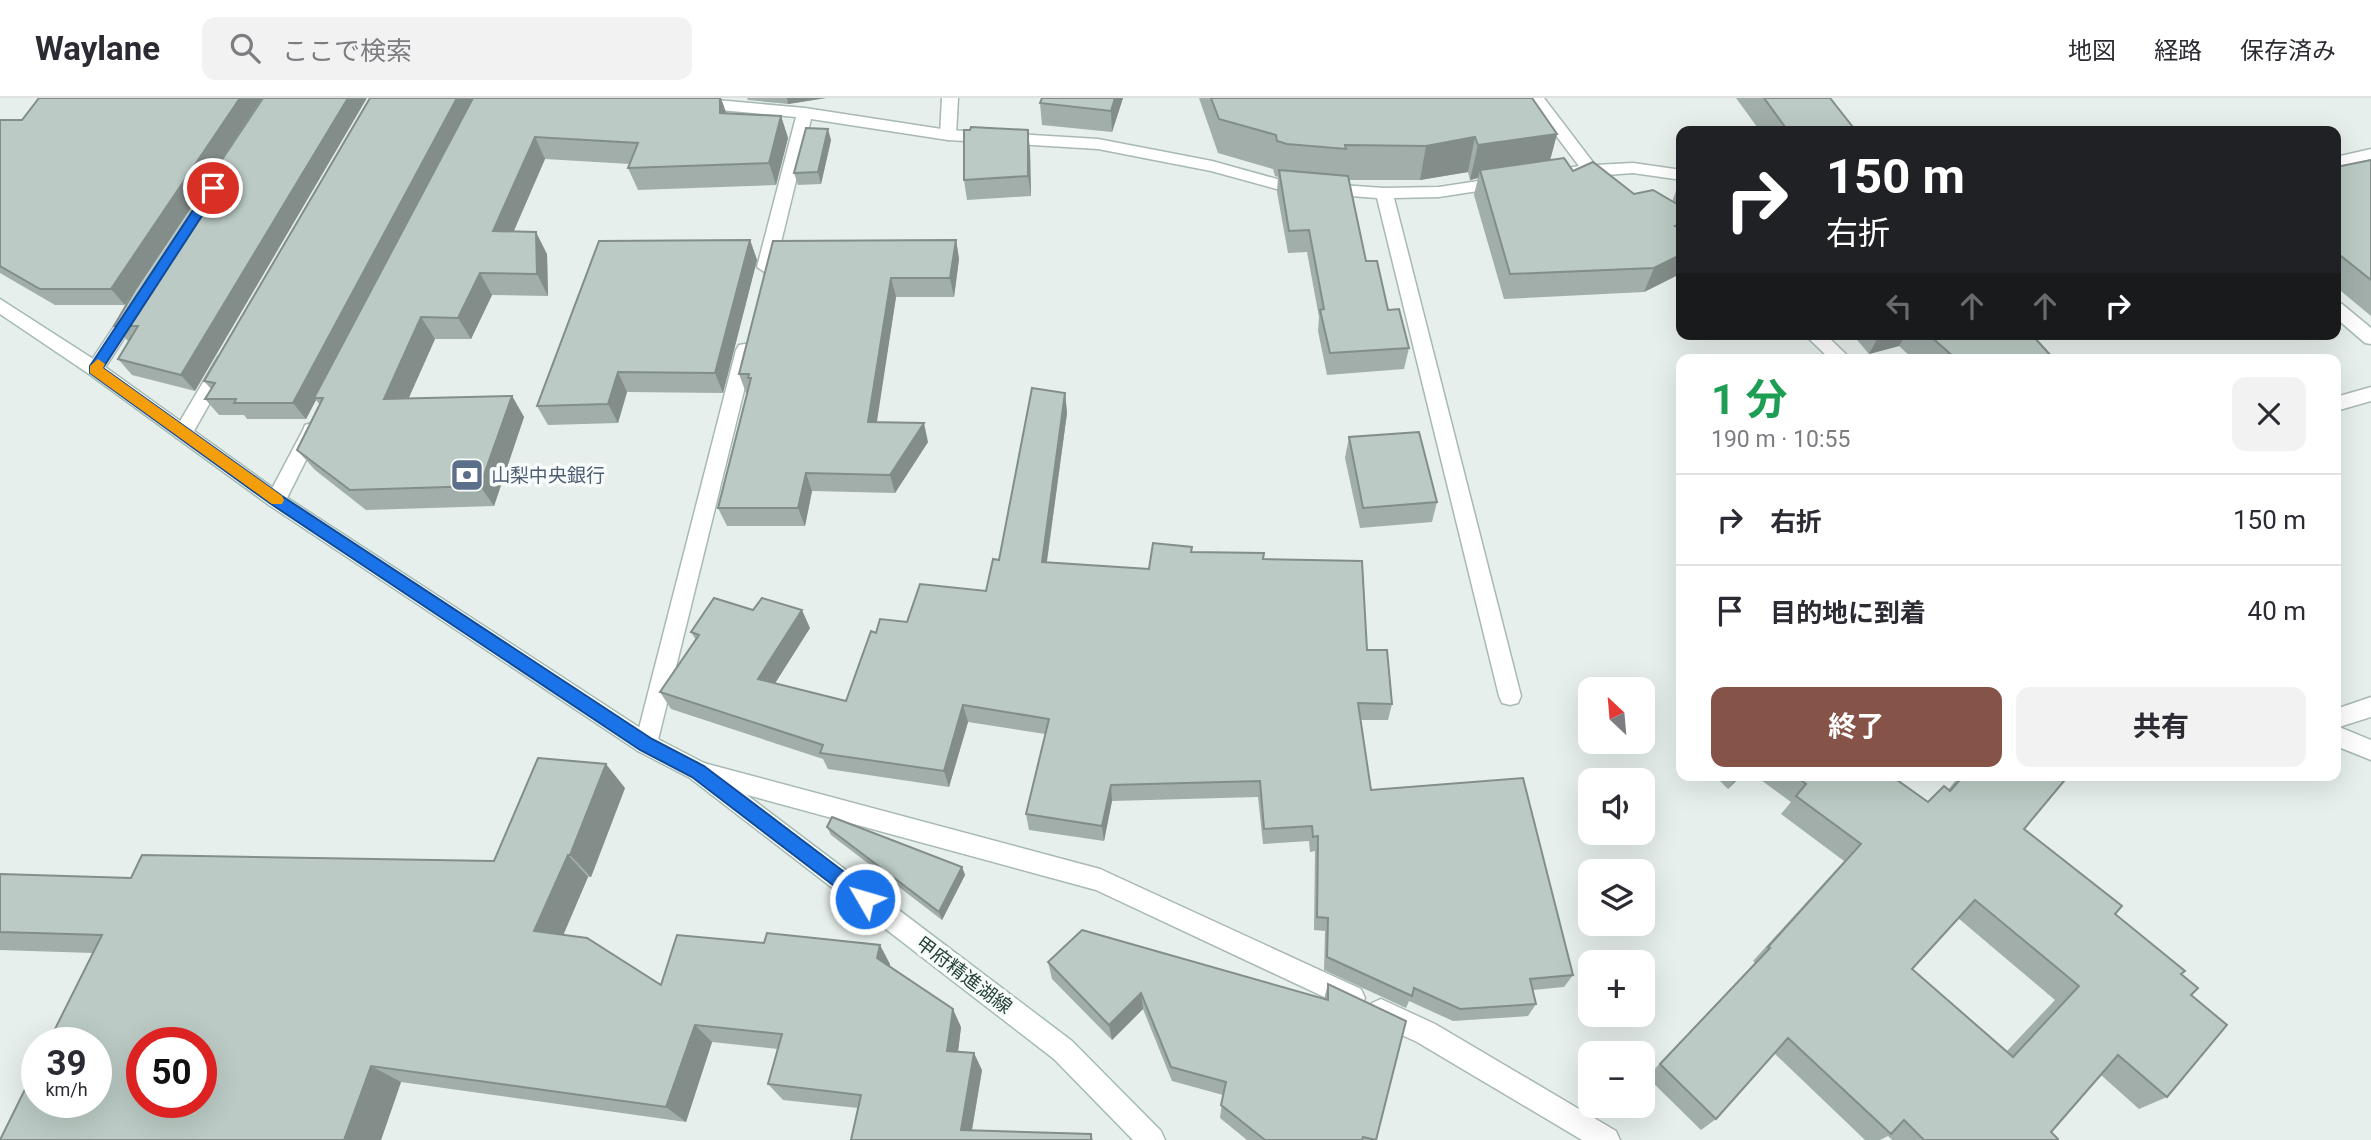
<!DOCTYPE html>
<html lang="ja">
<head>
<meta charset="utf-8">
<style>
	body { margin:0; font-family:Roboto,"Noto Sans JP",sans-serif; background:#f2f2f3; color:#2b2b33; height:100vh; display:flex; flex-direction:column; font-size:26px; white-space:nowrap }
	* { box-sizing:border-box; margin:0 }
	p { font-size:23px; color:#7c7c81 }
	.icon { flex:none; width:38px; height:38px; fill:none; stroke:currentColor; stroke-width:2; stroke-linecap:round; stroke-linejoin:round }
	.map { position:relative; flex:1; overflow:hidden }
	.side { position:absolute; left:1676px; top:256px; width:665px; height:427px; display:flex; flex-direction:column; background:#fff; border-radius:14px; box-shadow:0 7px 28px #0002 }
	.side>* { flex:none }
	.top-card { position:absolute; left:1676px; top:28px; width:665px; height:214px; border-radius:14px; box-shadow:0 7px 28px #0002; background:#202124; color:#fff; overflow:hidden }
	.needle { width:46px; rotate:334deg }
	.buttons { position:absolute; left:1578px; top:579px; display:grid; gap:14px }
	.buttons a { display:grid; place-items:center; width:77px; height:77px; border-radius:14px; background:#fff; box-shadow:0 7px 28px #0002; font-size:35px }
	.speed { position:absolute; left:21px; top:929px; display:flex; gap:14px; font-size:35px; font-weight:700; text-align:center }
	.speed>* { display:grid; place-content:center; width:91px; height:91px; border-radius:50%; background:#fff; box-shadow:0 7px 28px #0002; line-height:1 }
	.speed small { font-size:18px; font-weight:400 }
	.speed .limit { border:10px solid #d22; background:#fff; color:#111 }
	.pin { position:absolute; display:grid; place-items:center; width:60px; height:60px; color:#fff; margin:-30px; border:4px solid #fff; border-radius:50%; box-shadow:0 2px 7px #0007 }
	.me { position:absolute; width:77px; margin:-38px; rotate:308deg; stroke-linejoin:round; filter:drop-shadow(0 0 5px #0008) }
	.turn { display:flex; align-items:center; gap:24px; height:147px; padding:0 35px; font-size:32px }
	.turn .icon { width:91px; height:91px; stroke-width:2.5 }
	.turn b { display:block; font-size:49px; line-height:60px }
	.lanes { display:flex; align-items:center; height:66px; padding:0 35px; background:#0003; justify-content:center; gap:35px; direction:ltr }
	.lanes .off { opacity:.35 }
	.round { display:grid; place-items:center; flex:none; width:74px; height:74px; border-radius:14px; background:#f2f2f3 }
	.overview { display:flex; align-items:center; justify-content:space-between; height:119px; padding:0 35px }
	h1 { font-size:42px; font-weight:700; line-height:52px; color:#1e9e55 }
	.button { display:flex; gap:14px; margin-top:auto; padding:14px 35px }
	.button a { flex:1; height:80px; border-radius:14px; background:#855347; color:#fff; font-size:28px; font-weight:700; line-height:80px; text-align:center }
	.button a+a { background:#f2f2f3; color:#2b2b33 }
	ul { padding:0; list-style:none }
	li { display:flex; align-items:center; gap:21px; height:91px; padding:0 35px; border-top:2px solid #e1e1e2 }
	li div { flex:1 }
	li b { display:block; font-size:26px }
	li em { font-style:normal }
	header { display:flex; align-items:center; gap:42px; box-sizing:border-box; height:98px; padding:0 35px; background:#fff; border-bottom:2px solid #e1e1e2 }
	header strong { font-size:33px }
	nav { display:flex; gap:38px; margin-inline-start:auto; font-size:24px }
	.search { width:490px; height:63px; background:#f2f2f3; display:flex; align-items:center; gap:18px; box-sizing:border-box; padding:0 24px; border-radius:14px; color:#7c7c81; font-size:26px }
	.map>svg:first-child { display:block }
	.lines { fill:none; stroke-linecap:round; stroke-linejoin:round }
	.lane-casing { stroke:#a8b8b2; stroke-width:3 }
	.street-casing { stroke:#a8b8b2; stroke-width:3 }
	.secondary-casing { stroke:#a4bbb3; stroke-width:3 }
	.lane { fill:#fff; fill-rule:evenodd }
	.street { fill:#fff; fill-rule:evenodd }
	.secondary { fill:#fff; fill-rule:evenodd }
	.wall { fill:#a1aea9; fill-rule:evenodd }
	.shaded-wall { fill:#838d89 }
	.building { fill:#bbcac4; stroke:#838d89; stroke-width:2; fill-rule:evenodd }
	.route { fill:#1a73e8; stroke:#114b97; stroke-width:2 }
	.slow { fill:#f59e0b }
	.labels { text-anchor:middle; dominant-baseline:central; stroke-width:7; stroke-linejoin:round; paint-order:stroke }
	.service-label { font-size:19px; fill:#4e5e75; stroke:#f7fbf9; text-anchor:start }
	.street-label { font-size:19px; fill:#24423a; stroke:#f7fbf9 }
</style>
</head>
<body>
<header>
<strong>Waylane</strong>
<div class="search"><svg class="icon" aria-label="search" viewBox="0 0 24 24"><circle cx="10" cy="10" r="6"/><path d="M15 15l6 6"/></svg>ここで検索</div>
<nav><a>地図</a><a>経路</a><a>保存済み</a></nav>
</header>
<div class="map">
<svg width="2371" height="1042" viewBox="0 0 2371 1042">
	<rect width="100%" height="100%" fill="#e6efeb"/>
	<g class="lines">
		<defs>
			<g id="lane">
				<polygon points="942,0 958,0 956,37 948,42 940,37"/>
				<polygon points="135,204 144,210 141,214 101,276 89,276 86,271 89,266 129,206"/>
				<polygon points="224,257 230,259 233,264 190,340 176,340 174,335 176,330 218,259"/>
			</g>
			<g id="street">
				<polygon points="635,0 694,0 805,10 948,32 1098,41 1212,63 1284,83 1384,90 1439,89 1504,79 1510,80 1512,84 1510,88 1504,89 1439,99 1394,100 1521,598 1518,605 1510,607 1502,605 1499,598 1377,100 1284,93 1211,73 1098,51 948,42 811,21 775,169 766,175 757,169 796,19 643,5"/>
				<polygon points="1528,0 1544,0 1595,67 1633,65 1682,72 1682,82 1633,75 1606,77 1598,82 1588,78 1568,78 1566,74 1568,70 1579,68"/>
				<polygon points="2371,51 2371,61 2336,69 2336,59"/>
				<polygon points="2336,204 2342,206 2371,230 2371,246 2365,245 2336,220"/>
				<polygon points="1804,236 1825,236 1851,261 1830,261"/>
				<polygon points="745,246 751,247 754,252 657,646 654,653 646,656 638,653 635,646 736,252 739,247"/>
				<polygon points="2371,289 2371,303 2336,313 2336,299"/>
				<polygon points="312,325 319,327 321,332 286,402 283,407 276,410 269,407 266,402 303,332 305,327"/>
				<polygon points="2371,599 2371,619 2339,629 2371,642 2371,662 2336,648 2336,611"/>
				<polygon points="700,664 1100,771 1361,891 1365,900 1361,909 1352,912 1096,792 700,684 692,681 689,674 692,667"/>
				<polygon points="1381,901 1435,926 1616,1033 1620,1042 1582,1042 1417,944 1372,923 1368,914 1372,905"/>
			</g>
			<polygon id="secondary" points="0,201 101,266 283,397 654,639 706,666 1072,943 1161,1033 1165,1042 1133,1042 1054,961 690,680 638,653 269,407 89,276 0,216"/>
		</defs>
		<use href="#lane" class="lane-casing"/>
		<use href="#street" class="street-casing"/>
		<use href="#secondary" class="secondary-casing"/>
		<use href="#lane" class="lane"/>
		<use href="#street" class="street"/>
		<use href="#secondary" class="secondary"/>
	</g>
	<g class="wall">
		<polygon points="263,0 195,293 132,277 118,261 128,243 114,228"/>
		<polygon points="747,0 826,0 788,6 748,2"/>
		<polygon points="1042,0 1123,0 1112,34 1042,27 1040,5"/>
		<polygon points="1199,0 1532,0 1557,36 1550,62 1573,73 1634,96 1672,104 1678,87 1682,87 1682,175 1644,194 1504,201 1474,97 1478,80 1470,82 1468,74 1420,82 1348,82 1366,163 1388,212 1409,250 1404,271 1327,277 1318,233 1319,219 1307,154 1288,155 1277,94 1278,79 1275,78 1273,71 1218,55"/>
		<polygon points="1736,0 1830,0 1856,33 1760,33"/>
		<polygon points="473,1 781,18 788,40 776,87 638,92 628,70 630,66 545,61 514,133 547,156 548,198 492,197 471,241 435,241 408,301 512,298 524,319 494,408 366,412 315,372 297,352 320,307 316,302 306,321 247,321 244,317 219,317 205,301 211,291 204,283"/>
		<polygon points="0,22 22,22 125,207 55,207 0,175"/>
		<polygon points="831,42 821,86 798,87 794,75"/>
		<polygon points="1030,52 1031,98 967,102 964,82"/>
		<polygon points="2371,62 2371,218 2336,189 2336,69"/>
		<polygon points="750,142 757,162 723,295 627,294 618,325 548,327 537,308"/>
		<polygon points="956,142 959,161 954,199 896,199 876,324 928,344 895,395 812,393 805,428 727,428 718,410 748,295 746,295 739,276 773,143"/>
		<polygon points="1852,236 2031,236 2054,261 1913,261 1899,248 1869,256"/>
		<polygon points="1065,295 1067,315 1047,464 1149,471 1192,454 1263,461 1367,552 1392,606 1388,622 1361,622 1371,692 1573,877 1564,889 1533,892 1536,906 1528,918 1453,923 1409,903 1406,910 1324,872 1325,833 1314,832 1315,753 1310,754 1309,743 1263,746 1258,699 1112,703 1104,743 1029,732 1026,716 1045,636 968,624 949,689 828,671 823,661 671,611 660,594 696,542 691,534 810,530 775,585 846,603 876,535 907,524 986,493"/>
		<polygon points="1349,339 1437,404 1432,424 1360,430 1345,360"/>
		<polygon points="1714,677 1742,677 1728,691"/>
		<path d="M1754,677h136l38,27 16,-16 4,4 12,-15h109l-45,54 157,145 10,21 -24,102 -28,12 -38,-34 -50,57 6,8h-165l-4,-4 -8,4h-15l-91,-87 -58,66 -15,11 -54,-53 108,-114 -2,-2 91,-100 -63,-47 10,-12zM1958,820l97,82 -49,52 -94,-83z"/>
		<polygon points="625,690 591,779 588,779 563,836 661,887 890,866 890,869 961,929 958,954 982,972 972,1033 1091,1036 1093,1042 851,1042 858,1010 783,1002 768,986 778,951 712,944 686,1024 401,984 381,1042 0,1042 93,855 0,852 0,776 131,780 494,763"/>
		<polygon points="827,729 962,769 965,777 942,822 831,737"/>
		<polygon points="1048,864 1324,901 1328,886 1376,1042 1247,1042 1220,1020 1223,997 1172,983 1143,911 1112,942 1052,881"/>
	</g>
	<g class="shaded-wall">
		<polygon points="240,0 262,0 125,207 111,191"/>
		<polygon points="348,0 367,0 195,293 181,277"/>
		<polygon points="457,0 472,0 473,2 314,300 316,302 306,321 293,305"/>
		<polygon points="720,0 721,0 727,17 720,15"/>
		<polygon points="787,0 826,0 788,6"/>
		<polygon points="1115,0 1123,0 1112,34 1111,13"/>
		<polygon points="781,18 788,40 776,87 769,65"/>
		<polygon points="828,31 831,42 821,86 818,74"/>
		<polygon points="1028,32 1030,52 1031,98 1028,78"/>
		<polygon points="1557,36 1548,70 1480,72 1478,80 1470,82 1478,47"/>
		<polygon points="535,39 545,61 504,155 493,133"/>
		<polygon points="1475,39 1468,74 1420,82 1426,48"/>
		<polygon points="536,134 547,156 548,198 537,176"/>
		<polygon points="750,142 757,162 723,295 715,275"/>
		<polygon points="956,142 959,161 954,199 950,180"/>
		<polygon points="1682,156 1682,175 1644,194 1654,170"/>
		<polygon points="480,175 492,197 471,241 458,220"/>
		<polygon points="891,180 896,199 874,343 868,324"/>
		<polygon points="421,219 435,241 399,322 384,301"/>
		<polygon points="1880,236 1906,236 1899,248 1869,256"/>
		<polygon points="618,274 627,294 618,325 608,306"/>
		<polygon points="1065,295 1067,315 1044,483 1042,464"/>
		<polygon points="512,298 524,319 494,408 480,388"/>
		<polygon points="924,325 928,344 895,395 890,377"/>
		<polygon points="806,375 812,393 805,428 798,410"/>
		<polygon points="802,512 810,530 767,598 758,581"/>
		<polygon points="963,607 968,624 949,689 944,673"/>
		<polygon points="606,666 625,690 591,779 570,757"/>
		<polygon points="1739,677 1742,677 1728,691"/>
		<polygon points="1111,687 1112,703 1104,743 1102,728"/>
		<polygon points="568,757 588,779 557,852 534,833"/>
		<polygon points="962,769 965,777 942,822 939,814"/>
		<polygon points="880,847 890,866 887,879 877,860"/>
		<polygon points="1141,895 1143,911 1112,942 1109,927"/>
		<polygon points="953,911 961,929 956,970 947,953"/>
		<polygon points="695,927 712,944 686,1024 666,1009"/>
		<polygon points="974,955 982,972 970,1042 961,1032"/>
		<polygon points="371,968 401,984 381,1042 344,1042"/>
	</g>
	<g class="building">
		<polygon points="39,0 240,0 111,191 40,191 0,168 0,22 22,22"/>
		<polygon points="263,0 348,0 181,277 118,261 138,228 114,228 135,192"/>
		<polygon points="370,0 457,0 293,305 234,305 236,301 205,301 215,285 204,283"/>
		<polygon points="473,0 720,0 720,15 781,18 769,65 628,70 638,45 535,39 493,133 536,134 537,176 480,175 458,220 421,219 384,301 512,298 480,388 350,392 297,352 323,300 314,300"/>
		<polygon points="1042,0 1115,0 1111,13 1040,5"/>
		<polygon points="1211,0 1532,0 1557,36 1478,47 1475,39 1426,48 1345,47 1346,51 1287,46 1277,43 1276,37 1219,21"/>
		<polygon points="1764,0 1830,0 1856,33 1788,33"/>
		<polygon points="971,29 1028,32 1028,78 964,82 964,32 970,32"/>
		<polygon points="806,30 828,31 818,74 794,75"/>
		<polygon points="1564,60 1573,73 1593,64 1634,96 1653,92 1682,109 1682,126 1675,128 1682,133 1682,156 1654,170 1510,176 1480,72"/>
		<polygon points="2371,62 2371,182 2336,154 2336,69"/>
		<polygon points="1279,72 1348,78 1366,163 1377,163 1388,212 1399,211 1409,250 1330,255 1320,212 1324,211 1309,132 1289,133"/>
		<polygon points="750,142 715,275 618,274 608,306 537,308 599,143"/>
		<polygon points="956,142 950,180 891,180 868,324 924,325 890,377 806,375 798,410 718,410 751,280 748,280 749,276 739,276 773,143"/>
		<polygon points="1928,236 2031,236 2054,261 1956,261"/>
		<polygon points="1032,290 1065,295 1042,464 1149,471 1153,445 1192,449 1191,454 1264,455 1263,461 1362,463 1367,552 1387,552 1392,606 1358,605 1371,692 1523,680 1573,877 1530,881 1536,906 1460,911 1414,890 1412,898 1327,859 1328,820 1317,819 1318,738 1313,739 1312,728 1264,731 1260,683 1111,687 1102,728 1026,716 1049,621 963,607 944,673 820,655 823,647 660,594 699,537 691,534 714,500 753,512 762,500 802,512 758,581 846,603 871,533 876,535 880,521 907,524 920,486 986,493 993,461 999,462"/>
		<polygon points="1419,334 1437,404 1363,410 1349,339"/>
		<path d="M538,660l68,6 -36,91h-2l-34,76 53,7 74,47 16,-50 87,8 3,-10 113,12 -3,13 76,51 -6,42 27,2 -13,77 130,4v6h-240l10,-45 -93,-11 14,-50 -87,-9 -29,82 -295,-41 -27,74h-344l37,-75v37h59v-59h-48l54,-108 -102,-3v-58l131,4 11,-23 352,6zM142,945h59v59h-59z"/>
		<path d="M1794,677h96l38,27 16,-16 6,5 14,-16h105l-45,54 98,77 -7,8 70,57 -4,3 17,14 -7,7 36,30 -60,72 -49,-42 -67,77 7,7 -1,1h-133l-20,-20 -13,14 -103,-96 -72,81 -56,-55 110,-116 -2,-1 93,-103 -65,-48 10,-12zM1975,802l104,86 -66,71 -101,-88z"/>
		<polygon points="832,719 962,769 939,814 827,729"/>
		<polygon points="1082,832 1328,902 1328,886 1406,923 1376,1042 1363,1039 1362,1042 1265,1042 1221,1007 1226,984 1171,969 1141,895 1109,927 1048,864"/>
	</g>
	<polygon class="route" points="213,86 220,90 103,270 282,398 652,641 704,668 872,795 874,801 872,807 865,810 859,807 692,679 640,652 271,406 90,275 90,268 209,88"/>
	<polygon class="slow" points="98,261 105,266 103,270 282,398 284,402 282,406 272,406 90,275 90,268"/>
	<defs>
		<symbol id="bank-square" viewBox="-11 -11 22 22"><rect x="-9" y="-9" width="18" height="18" rx="4" fill="#5c6f8a" stroke="#f7fbf9"/><path d="M-6-4H6V4H-6ZM0-2.3a2.3 2.3 0 1 0 0 4.6a2.3 2.3 0 1 0 0-4.6Z" fill="#fff"/></symbol>
	</defs>
	<g fill-rule="evenodd">
		<use href="#bank-square" x="448" y="358" width="38" height="38"/>
	</g>
	<g class="labels">
		<g class="service-label">
			<text x="491" y="377">山梨中央銀行</text>
		</g>
		<g class="street-label">
			<text transform="translate(964 877) rotate(37)">甲府精進湖線</text>
		</g>
	</g>
</svg>
<div class="buttons">
<a><svg class="needle" viewBox="-14 -14 28 28"><path d="M0-13l5 13h-10z" fill="#e53935"/><path d="M0 13l5-13h-10z" fill="#7c7c81"/></svg></a>
<a><svg class="icon" aria-label="sound" viewBox="0 0 24 24"><path d="M4 9h4l5-4v14l-5-4H4zM17 9q2 3 0 6"/></svg></a>
<a><svg class="icon" aria-label="layers" viewBox="0 0 24 24"><path d="M12 4l9 5-9 5-9-5zM3 14l9 5 9-5"/></svg></a>
<a>+</a>
<a>−</a>
</div>
<div class="speed"><div>39<small>km/h</small></div><div class="limit">50</div></div>
<div class="pin" style="left:213px;top:90px;background:#d93025"><svg class="icon" aria-label="arrive" viewBox="0 0 24 24"><path d="M6 21V4h12l-3 4 3 4H6"/></svg></div>
<svg class="me" style="left:865px;top:801px" viewBox="-20 -20 40 40"><circle r="17" fill="#1a73e8" stroke="#fff" stroke-width="3"/><path d="M0-11L8 9 0 5-8 9z" fill="#fff"/></svg>
<div class="top-card">
<div class="turn"><svg class="icon" aria-label="right" viewBox="0 0 24 24"><path d="M7 20v-9h11M14 6l5 5-5 5"/></svg><div><b>150 m</b>右折</div></div>
<div class="lanes"><svg class="icon off" aria-label="left" viewBox="0 0 24 24"><path d="M17 20v-9H6M10 6l-5 5 5 5"/></svg><svg class="icon off" aria-label="ahead" viewBox="0 0 24 24"><path d="M12 20V5M6 11l6-6 6 6"/></svg><svg class="icon off" aria-label="ahead" viewBox="0 0 24 24"><path d="M12 20V5M6 11l6-6 6 6"/></svg><svg class="icon" aria-label="right" viewBox="0 0 24 24"><path d="M7 20v-9h11M14 6l5 5-5 5"/></svg></div>
</div>
<section class="side">
<div class="overview"><div><h1>1 分</h1><p>190 m · 10:55</p></div><a class="round"><svg class="icon" aria-label="close" viewBox="0 0 24 24"><path d="M6 6l12 12M18 6L6 18"/></svg></a></div>
<ul>
<li><svg class="icon" aria-label="right" viewBox="0 0 24 24"><path d="M7 20v-9h11M14 6l5 5-5 5"/></svg><div><b>右折</b></div><em>150 m</em></li>
<li><svg class="icon" aria-label="arrive" viewBox="0 0 24 24"><path d="M6 21V4h12l-3 4 3 4H6"/></svg><div><b>目的地に到着</b></div><em>40 m</em></li>
</ul>
<div class="button"><a>終了</a><a>共有</a></div>
</section>
</div>
</body>
</html>
